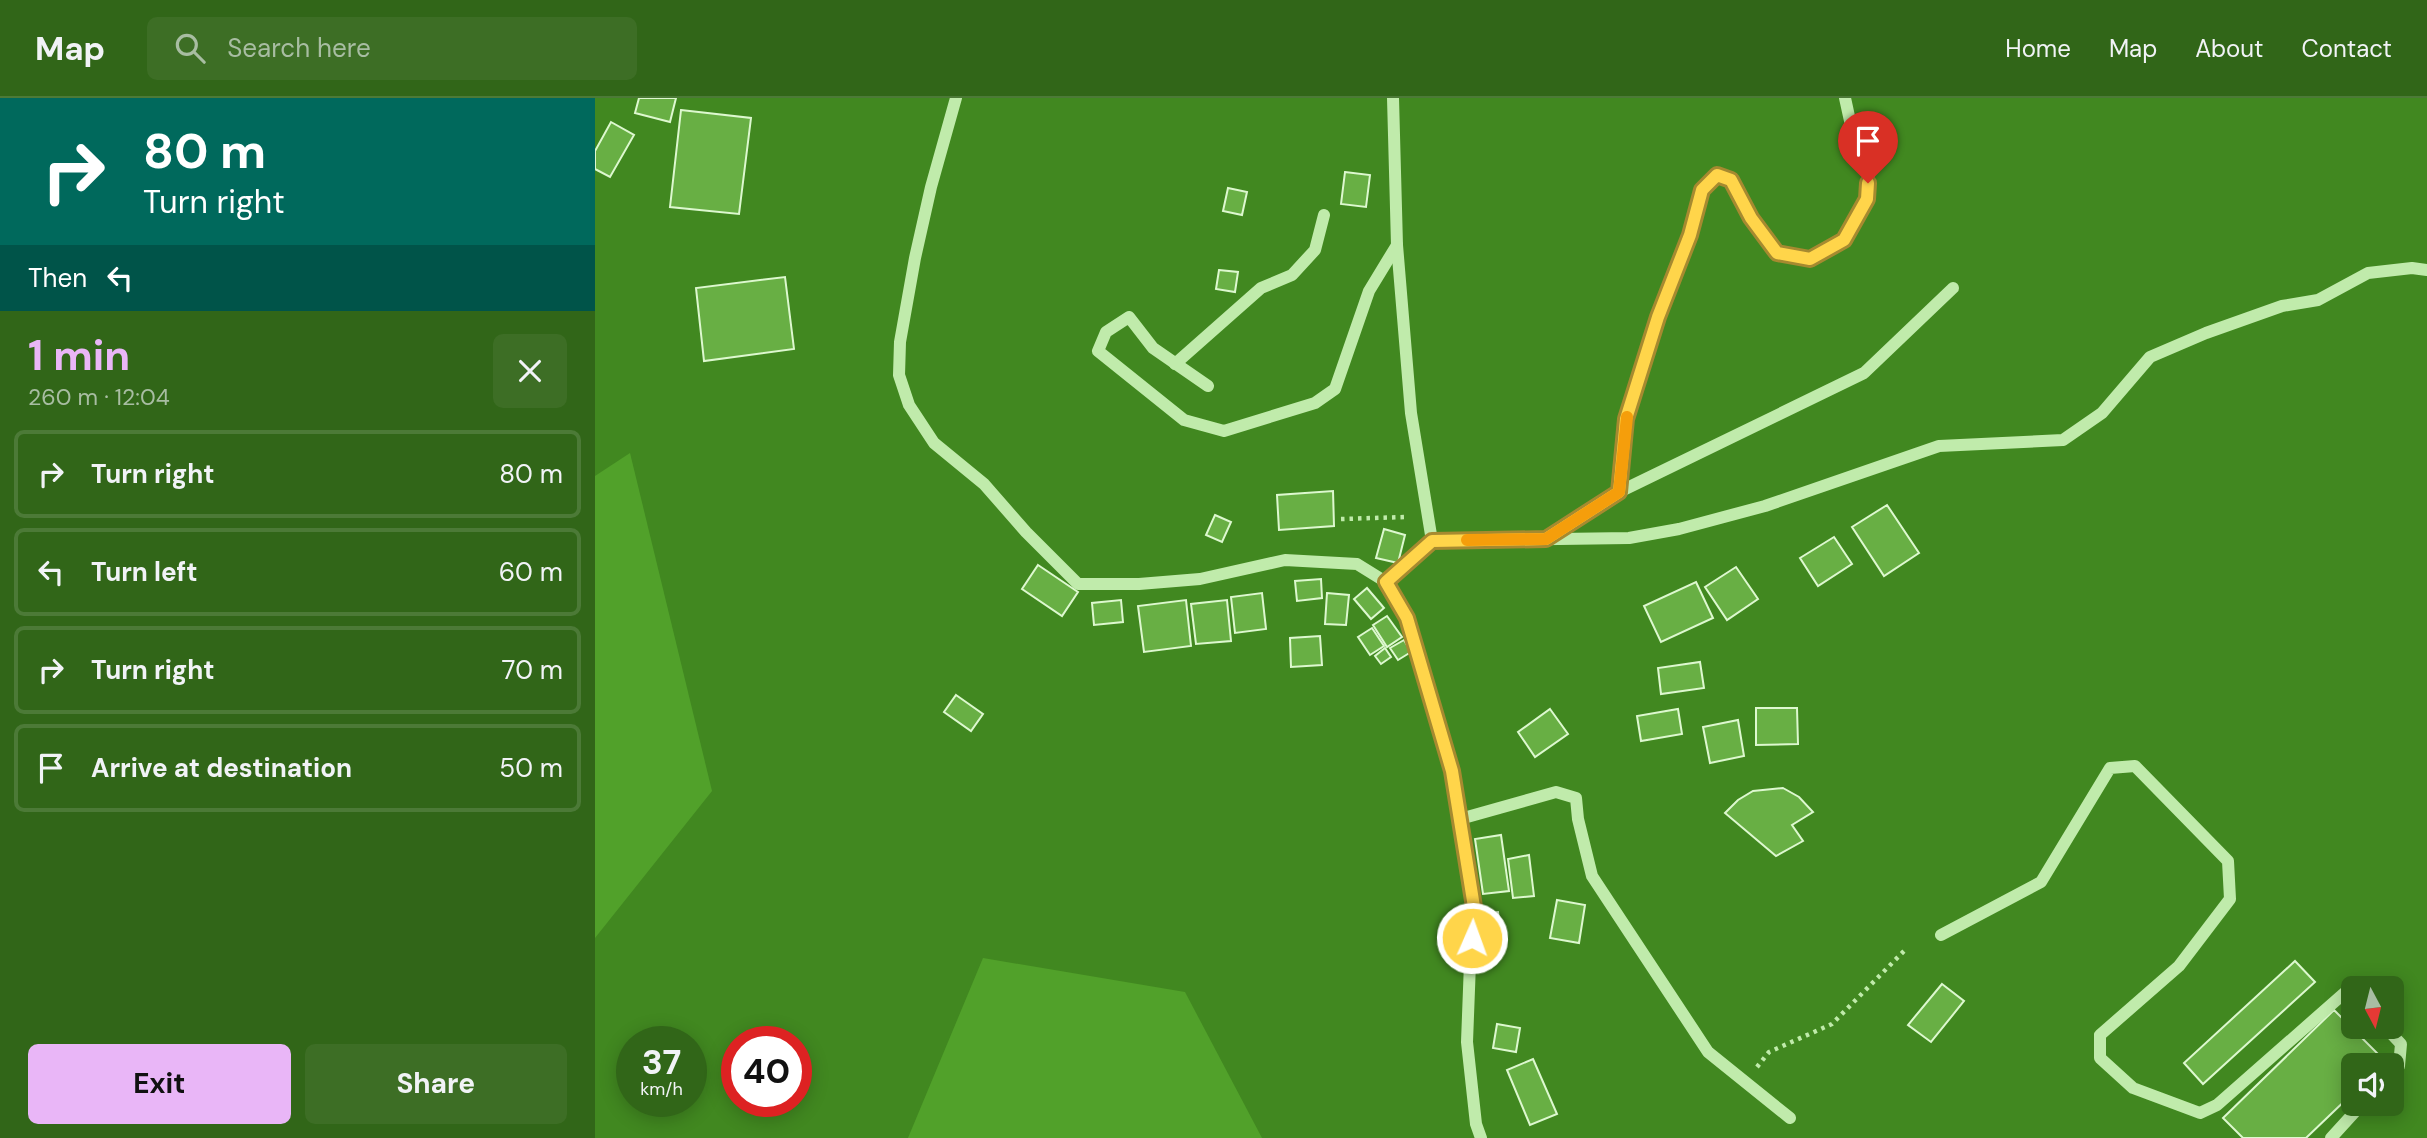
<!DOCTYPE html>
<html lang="en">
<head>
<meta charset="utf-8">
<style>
	body { margin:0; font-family:"DM Sans",sans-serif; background:#3d6e25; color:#f1f3f6; height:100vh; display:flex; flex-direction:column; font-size:26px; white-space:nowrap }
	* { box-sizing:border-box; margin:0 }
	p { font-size:23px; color:#a8bda2 }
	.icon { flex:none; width:38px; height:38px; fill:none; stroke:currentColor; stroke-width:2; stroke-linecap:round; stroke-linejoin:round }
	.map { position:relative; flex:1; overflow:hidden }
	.drawer { display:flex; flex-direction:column; background:#316618; width:595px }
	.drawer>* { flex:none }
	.guide { background:#00695c; color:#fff; overflow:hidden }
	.needle { width:46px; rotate:173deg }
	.buttons { position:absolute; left:1746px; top:878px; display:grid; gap:14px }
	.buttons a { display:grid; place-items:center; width:63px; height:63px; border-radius:10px; background:#316618; box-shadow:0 4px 18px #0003; font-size:35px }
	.speed { position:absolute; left:21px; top:928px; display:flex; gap:14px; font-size:35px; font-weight:700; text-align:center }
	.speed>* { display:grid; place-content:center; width:91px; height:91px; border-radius:50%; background:#316618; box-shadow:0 4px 18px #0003; line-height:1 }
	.speed small { font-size:18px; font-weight:400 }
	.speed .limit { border:10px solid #d22; background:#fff; color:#111 }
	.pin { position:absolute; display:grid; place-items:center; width:60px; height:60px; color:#fff; margin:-72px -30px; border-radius:50% 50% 50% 0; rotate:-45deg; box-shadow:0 0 7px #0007 }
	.pin .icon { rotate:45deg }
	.me { position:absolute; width:77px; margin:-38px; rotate:2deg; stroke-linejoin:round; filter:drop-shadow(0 0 5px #0008) }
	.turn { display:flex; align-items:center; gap:24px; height:147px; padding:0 28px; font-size:32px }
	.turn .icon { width:91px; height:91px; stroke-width:2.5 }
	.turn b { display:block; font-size:49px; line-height:60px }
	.then { display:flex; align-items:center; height:66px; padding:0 28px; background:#0003; gap:14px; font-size:26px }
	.round { display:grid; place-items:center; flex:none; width:74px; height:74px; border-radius:10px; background:#3d6e25 }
	.overview { display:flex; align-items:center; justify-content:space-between; height:119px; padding:0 28px }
	h1 { font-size:42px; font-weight:700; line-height:52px; color:#e9b6f7 }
	.cta { display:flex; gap:14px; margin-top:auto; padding:14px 28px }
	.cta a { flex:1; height:80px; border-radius:10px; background:#e9b6f7; color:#111; font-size:28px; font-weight:700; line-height:80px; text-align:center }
	.cta a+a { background:#3d6e25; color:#f1f3f6 }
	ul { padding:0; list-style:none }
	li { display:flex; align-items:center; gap:21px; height:88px; margin:0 14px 10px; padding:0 14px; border:4px solid #4c7a37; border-radius:10px }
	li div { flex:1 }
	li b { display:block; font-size:26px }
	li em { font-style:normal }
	header { display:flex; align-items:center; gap:42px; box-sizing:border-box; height:98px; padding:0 35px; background:#316618; border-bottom:2px solid #4c7a37 }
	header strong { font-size:33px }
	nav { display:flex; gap:38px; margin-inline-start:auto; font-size:24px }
	.search { width:490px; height:63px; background:#3d6e25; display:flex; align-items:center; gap:18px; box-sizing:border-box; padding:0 24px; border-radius:10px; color:#a8bda2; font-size:26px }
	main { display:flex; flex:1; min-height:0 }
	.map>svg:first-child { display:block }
	.green { fill:#51a12a }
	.building { fill:#68af44; stroke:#ddf8cf; stroke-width:2 }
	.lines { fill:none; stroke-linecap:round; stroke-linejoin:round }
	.path { stroke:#c0ebab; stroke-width:4.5; stroke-dasharray:3.5 5; stroke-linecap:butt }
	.minor { stroke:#c0ebab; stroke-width:12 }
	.route-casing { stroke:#a68a30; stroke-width:18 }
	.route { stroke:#ffd54a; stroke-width:12 }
	.slow { stroke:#f59e0b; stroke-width:12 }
</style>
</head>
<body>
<header>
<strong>Map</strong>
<div class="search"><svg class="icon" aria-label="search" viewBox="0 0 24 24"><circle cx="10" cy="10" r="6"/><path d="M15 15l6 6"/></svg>Search here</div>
<nav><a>Home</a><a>Map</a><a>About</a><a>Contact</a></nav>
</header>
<main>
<section class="drawer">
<div class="guide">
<div class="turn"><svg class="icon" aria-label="right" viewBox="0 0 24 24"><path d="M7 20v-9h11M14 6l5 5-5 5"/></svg><div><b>80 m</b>Turn right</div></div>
<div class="then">Then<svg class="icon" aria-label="left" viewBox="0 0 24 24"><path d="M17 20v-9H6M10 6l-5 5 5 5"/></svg></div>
</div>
<div class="overview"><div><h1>1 min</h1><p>260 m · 12:04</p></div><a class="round"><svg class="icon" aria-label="close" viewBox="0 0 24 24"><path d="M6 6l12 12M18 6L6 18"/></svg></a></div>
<ul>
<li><svg class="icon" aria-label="right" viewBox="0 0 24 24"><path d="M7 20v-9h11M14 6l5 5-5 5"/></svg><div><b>Turn right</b></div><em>80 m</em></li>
<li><svg class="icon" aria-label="left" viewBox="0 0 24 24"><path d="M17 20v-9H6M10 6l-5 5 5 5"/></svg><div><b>Turn left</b></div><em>60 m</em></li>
<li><svg class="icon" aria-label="right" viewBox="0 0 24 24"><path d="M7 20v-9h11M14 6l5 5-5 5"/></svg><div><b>Turn right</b></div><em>70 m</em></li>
<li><svg class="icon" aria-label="arrive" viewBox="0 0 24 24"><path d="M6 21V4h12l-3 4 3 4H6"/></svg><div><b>Arrive at destination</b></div><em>50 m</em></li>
</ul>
<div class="cta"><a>Exit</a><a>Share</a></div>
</section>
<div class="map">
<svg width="1832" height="1040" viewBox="0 0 1832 1040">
	<rect width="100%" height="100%" fill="#418820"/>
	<g class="green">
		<polygon points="35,355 117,693 0,840 0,378"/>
		<polygon points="388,860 590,894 667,1040 313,1040"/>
	</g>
	<g class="building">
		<polygon points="44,0 81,0 75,24 40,15"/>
		<polygon points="86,12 156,20 144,116 75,109"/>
		<polygon points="16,24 39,37 15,79 0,71 0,53"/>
		<polygon points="750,74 775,77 771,109 746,106"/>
		<polygon points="633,90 652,94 647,117 628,113"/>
		<polygon points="624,172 643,174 640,194 621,191"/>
		<polygon points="190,179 199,251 109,263 101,190"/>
		<polygon points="738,393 739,428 684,432 682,397"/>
		<polygon points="1292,407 1324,455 1289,478 1257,429"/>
		<polygon points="620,417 636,424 627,444 611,437"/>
		<polygon points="789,431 810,437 803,465 781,460"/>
		<polygon points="1239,439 1257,466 1223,488 1205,460"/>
		<polygon points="443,467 483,494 467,518 427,491"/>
		<polygon points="1141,469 1163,501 1132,522 1110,489"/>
		<polygon points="726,481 727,500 702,503 700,483"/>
		<polygon points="1101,484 1118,520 1066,544 1049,508"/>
		<polygon points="772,490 789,510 776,521 759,501"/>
		<polygon points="667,495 671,531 640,535 636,499"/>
		<polygon points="732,495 754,497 751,527 730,526"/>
		<polygon points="526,502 528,524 499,527 497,505"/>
		<polygon points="591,502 596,548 549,554 543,508"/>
		<polygon points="632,502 636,543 601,546 596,506"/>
		<polygon points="792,518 807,539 792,549 778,527"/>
		<polygon points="777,530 789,548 775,557 763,539"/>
		<polygon points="725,538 727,567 696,569 695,540"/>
		<polygon points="809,542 816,554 803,562 795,550"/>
		<polygon points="790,550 796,559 786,566 780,558"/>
		<polygon points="1105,564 1109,590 1066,596 1063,570"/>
		<polygon points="361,597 388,616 376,633 349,614"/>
		<polygon points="1161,610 1202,610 1203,646 1161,647"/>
		<polygon points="955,611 973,636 940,659 923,634"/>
		<polygon points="1083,611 1087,636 1046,643 1042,618"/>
		<polygon points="1143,622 1149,658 1115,665 1108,629"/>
		<polygon points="1188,690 1204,699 1218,714 1197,727 1208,743 1181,758 1130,715 1143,702 1158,693"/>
		<polygon points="906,737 914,793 888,796 880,741"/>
		<polygon points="934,757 939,798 918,800 913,761"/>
		<polygon points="962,802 990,807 984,845 955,840"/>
		<polygon points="903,814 907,847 888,849 884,816"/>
		<polygon points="1700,863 1720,884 1608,986 1589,965"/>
		<polygon points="1347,886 1369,903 1336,944 1313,927"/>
		<polygon points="1739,912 1790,963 1786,968 1759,968 1759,994 1711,1040 1648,1040 1628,1020"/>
		<polygon points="902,926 925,930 921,954 898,950"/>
		<polygon points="938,961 962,1016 935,1027 912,972"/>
	</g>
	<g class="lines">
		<g class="path">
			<polyline points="746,421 811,419"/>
			<polyline points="1162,969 1174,954 1237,926 1310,852"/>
		</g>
		<g class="minor">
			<polyline points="361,0 336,89 320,160 305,244 304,277 314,307 339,345 389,386 431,434 483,486 544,486 605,481 690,462 762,466 791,484 812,520 857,673 871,749 880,815 875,865 872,944 881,1026 886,1040"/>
			<polyline points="580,266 666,190 697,177 720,152 729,117"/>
			<polyline points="613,288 558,250 534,219 511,234 503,253 589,322 629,333 720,305 740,291 774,193 802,147"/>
			<polyline points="1024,394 1031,321 1063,219 1095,137 1107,92 1122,77 1136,82 1156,120 1182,155 1215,161 1249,142 1272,101 1274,69 1257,32 1250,0"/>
			<polyline points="951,441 1024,394 1269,275 1358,190"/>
			<polyline points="837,443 1034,440 1084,431 1170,408 1344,348 1468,342 1507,315 1555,259 1611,235 1687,208 1723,202 1773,175 1817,170 1832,172"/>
			<polyline points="791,484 837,443 816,315 802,147 798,0"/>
			<polyline points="865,721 961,694 981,700 983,721 997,778 1113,954 1195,1020"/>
			<polyline points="1346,837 1446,784 1515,670 1540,668 1633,763 1635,801 1584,868 1505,937 1505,960 1538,990 1605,1015 1622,1007 1754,891 1759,897"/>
			<polyline points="1790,929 1806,946 1804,968 1797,975"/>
			<polyline points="1736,1040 1767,1006"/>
		</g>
	</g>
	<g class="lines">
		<defs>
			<polyline id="route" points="877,840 880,815 857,673 812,520 791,484 837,443 951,441 1024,394 1031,321 1063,219 1095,137 1107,92 1122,77 1136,82 1156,120 1182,155 1215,161 1249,142 1272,101 1273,85"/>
		</defs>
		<use href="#route" class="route-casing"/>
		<use href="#route" class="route"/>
		<polyline class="slow" points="872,442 951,441 1024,394 1032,319"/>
	</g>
</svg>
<div class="buttons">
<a><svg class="needle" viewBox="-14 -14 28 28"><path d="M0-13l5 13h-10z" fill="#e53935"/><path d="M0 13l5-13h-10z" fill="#a8bda2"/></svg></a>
<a><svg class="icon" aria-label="sound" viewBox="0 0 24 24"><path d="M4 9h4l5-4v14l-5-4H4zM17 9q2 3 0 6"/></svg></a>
</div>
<div class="speed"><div>37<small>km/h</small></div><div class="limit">40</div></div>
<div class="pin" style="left:1273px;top:85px;background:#d93025"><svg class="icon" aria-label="arrive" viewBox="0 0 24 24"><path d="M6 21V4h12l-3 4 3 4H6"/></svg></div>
<svg class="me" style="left:877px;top:840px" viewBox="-20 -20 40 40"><circle r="17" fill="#ffd54a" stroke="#fff" stroke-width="3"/><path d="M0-11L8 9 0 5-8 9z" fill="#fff"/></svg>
</div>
</main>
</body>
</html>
